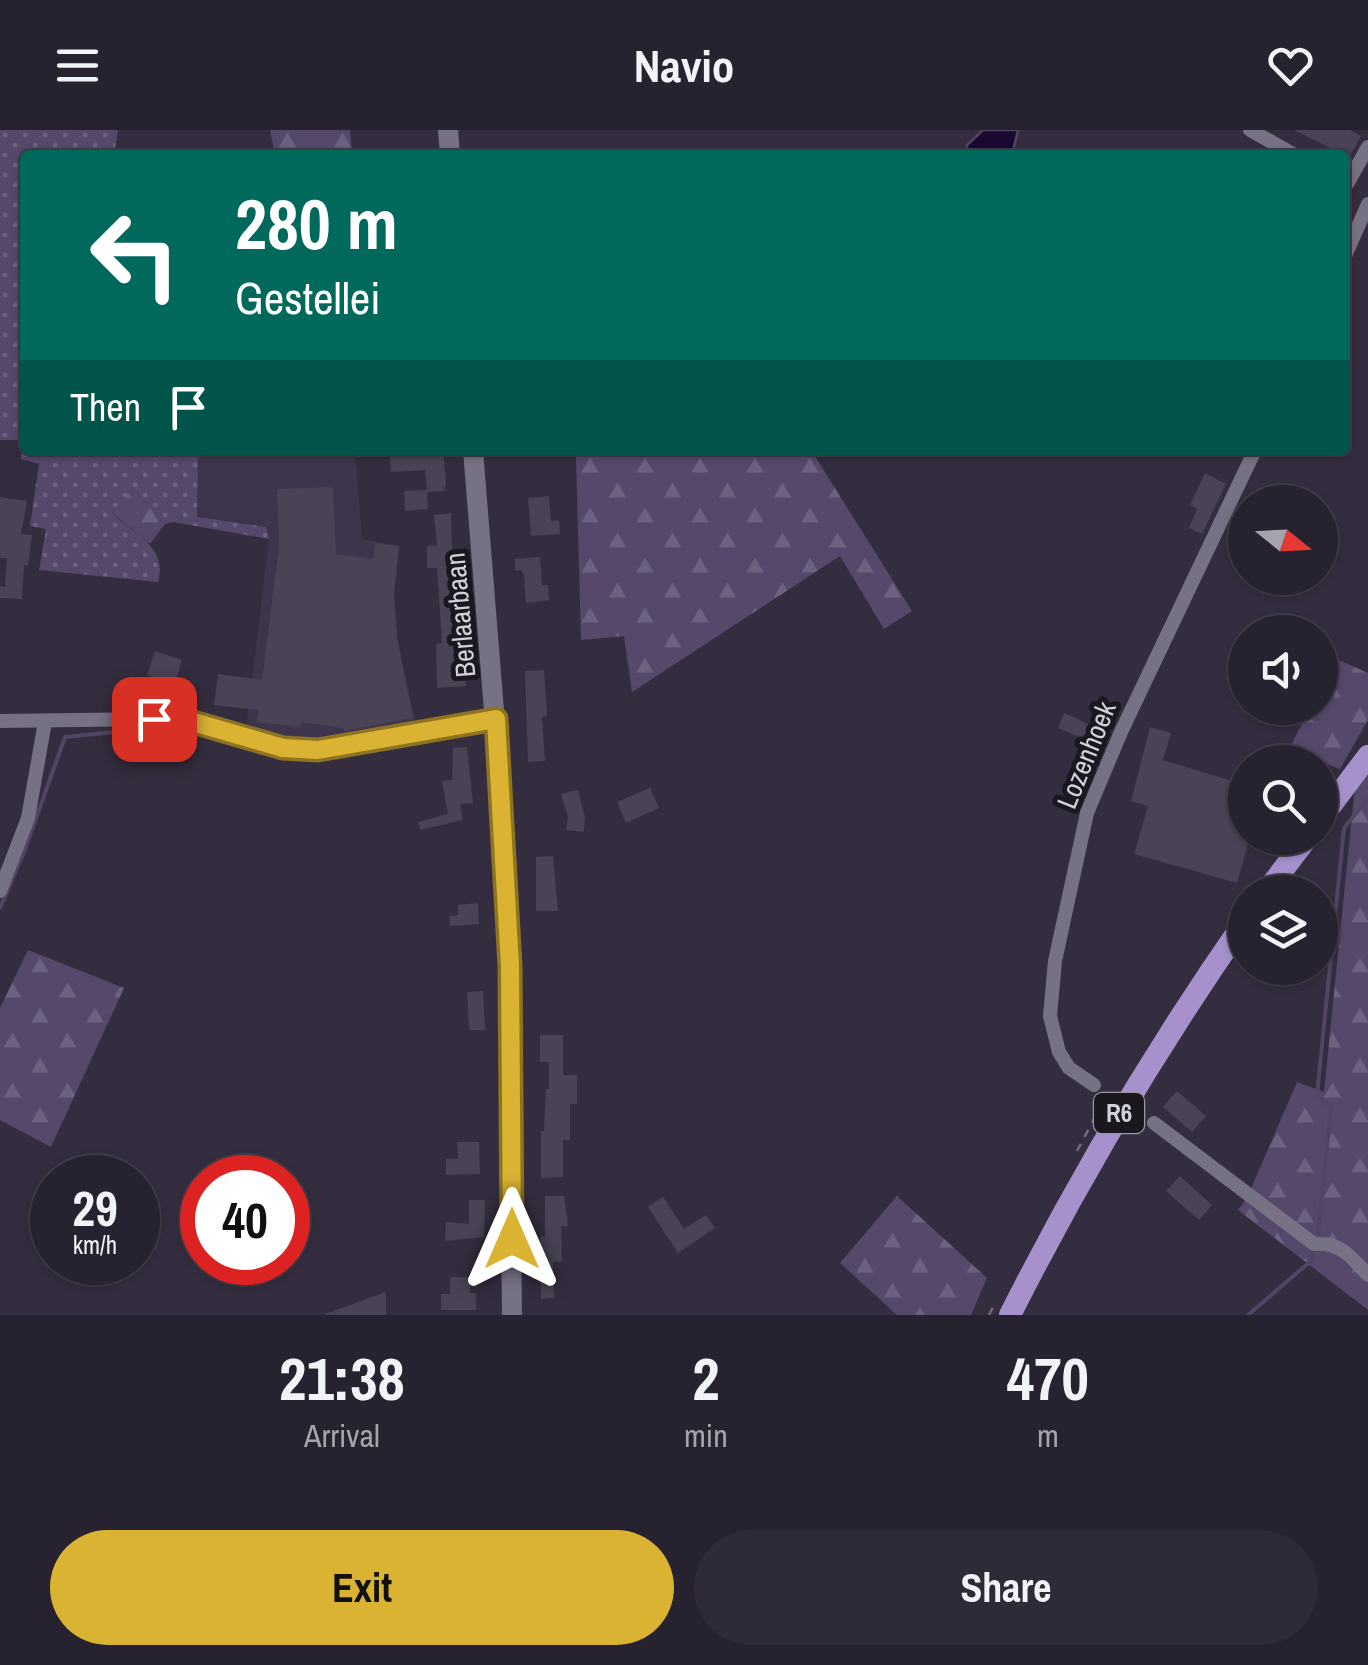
<!DOCTYPE html>
<html lang="en">
<head>
<meta charset="utf-8">
<style>
	body { margin:0; font-family:"Archivo Narrow",sans-serif; background:#2f2a37; color:#f1f3f6; height:100vh; display:flex; flex-direction:column; font-size:38px; white-space:nowrap }
	* { box-sizing:border-box; margin:0 }
	p { font-size:32px; color:#a4a4aa }
	.icon { flex:none; width:55px; height:55px; fill:none; stroke:currentColor; stroke-width:2; stroke-linecap:round; stroke-linejoin:round }
	.map { position:relative; height:1185px; overflow:hidden }
	.drawer { display:flex; flex-direction:column; background:#27222f; flex:1 }
	.drawer>* { flex:none }
	.top-card { position:absolute; left:20px; top:20px; width:1330px; height:305px; border-radius:10px; box-shadow:0 2px 8px #0004,0 0 0 2px #433f4b; background:#00695c; color:#fff; overflow:hidden }
	.needle { width:65px; rotate:108deg }
	.controls { position:absolute; left:1228px; top:355px; display:grid; gap:20px }
	.controls a { display:grid; place-items:center; width:110px; height:110px; border-radius:50%; background:#27222f; box-shadow:0 2px 8px #0004,0 0 0 2px #433f4b; font-size:50px }
	.speed { position:absolute; left:30px; top:1025px; display:flex; gap:20px; font-size:50px; font-weight:700; text-align:center }
	.speed>* { display:grid; place-content:center; width:130px; height:130px; border-radius:50%; background:#27222f; box-shadow:0 2px 8px #0004,0 0 0 2px #433f4b; line-height:1 }
	.speed small { font-size:25px; font-weight:400 }
	.speed .limit { border:15px solid #d22; background:#fff; color:#111 }
	.pin { position:absolute; display:grid; place-items:center; width:85px; height:85px; color:#fff; margin:-42px; border-radius:20px; box-shadow:0 5px 15px #0006 }
	.me { position:absolute; width:110px; margin:-55px; rotate:0deg; stroke-linejoin:round; filter:drop-shadow(0 0 8px #0008) }
	.turn { display:flex; align-items:center; gap:35px; height:210px; padding:0 50px; font-size:45px }
	.turn .icon { width:130px; height:130px; stroke-width:2.5 }
	.turn b { display:block; font-size:70px; line-height:85px }
	.then { display:flex; align-items:center; height:95px; padding:0 50px; background:#0003; gap:20px; font-size:38px }
	.eta { display:flex; justify-content:space-evenly; align-items:center; height:170px; text-align:center }
	.eta b { font-size:60px; font-weight:700; line-height:70px }
	.cta { display:flex; gap:20px; margin-top:auto; padding:20px 50px }
	.cta a { flex:1; height:115px; border-radius:60px; background:#dab333; color:#111; font-size:40px; font-weight:700; line-height:115px; text-align:center }
	.cta a+a { background:#2f2a37; color:#f1f3f6 }
	header { display:flex; justify-content:space-between; align-items:center; height:130px; padding:0 50px; background:#27222f; font-size:45px; font-weight:700 }
	.map>svg:first-child { display:block }
	.built { fill:#3e354d }
	.grass { fill:url(#grass-dots) }
	.forest { fill:url(#forest-firs) }
	.water { fill:#1b0831; stroke:#524464; stroke-width:2.5 }
	.lines { fill:none; stroke-linecap:round; stroke-linejoin:round }
	.stream { stroke:#524464; stroke-width:4 }
	.building { fill:#494355 }
	.path { stroke:#716b7a; stroke-width:2.5; stroke-dasharray:8 8; stroke-linecap:butt }
	.street { stroke:#777185; stroke-width:14 }
	.secondary { stroke:#777185; stroke-width:20 }
	.primary { stroke:#a691cc; stroke-width:22 }
	.route-casing { stroke:#8e7421; stroke-width:25 }
	.route { stroke:#dab333; stroke-width:18 }
	.labels { text-anchor:middle; dominant-baseline:central; stroke-width:10; stroke-linejoin:round; paint-order:stroke }
	.shield { fill:#1a171f; stroke:#9c98a3; stroke-width:2.5 }
	.shield-label { font-size:25px; font-weight:bold; fill:#d4d0db }
	.street-label { font-size:28px; fill:#d4d0db; stroke:#1a171f }
</style>
</head>
<body>
<header><svg class="icon" aria-label="menu" viewBox="0 0 24 24"><path d="M4 6h16M4 12h16M4 18h16"/></svg>Navio<svg class="icon" aria-label="heart" viewBox="0 0 24 24"><path d="M12 20l-8-8c-3-5 5-10 8-4 3-6 11-1 8 4z"/></svg></header>
<div class="map">
<svg width="1368" height="1185" viewBox="0 0 1368 1185">
	<defs>
		<pattern id="grass-dots" width="8" height="8" patternUnits="userSpaceOnUse" patternTransform="scale(2.5)"><rect width="8" height="8" fill="#55486b"/><path d="M2 2h.1M6 6h.1" fill="none" stroke="#6d6180" stroke-width="1.8" stroke-linecap="round"/></pattern>
		<pattern id="forest-firs" width="22" height="20" patternUnits="userSpaceOnUse" patternTransform="scale(2.5)"><rect width="22" height="20" fill="#55486b"/><path d="M5 1l3.5 6h-7zM16 11l3.5 6h-7z" fill="#6d6180"/></pattern>
	</defs>
	<rect width="100%" height="100%" fill="#342d3f"/>
	<polygon class="built" points="198,320 355,320 362,409 399,416 394,464 397,509 418,603 317,620 245,608 269,409 266,397 197,387"/>
	<path class="grass" d="M0,0h118l-4,25h-89v295h173l-1,67 69,10 3,12 -96,-17 -8,2 -33,-35 -20,24c22,22 56,33 46,69l-119,-12 7,-41 -16,-3 9,-62 -18,-5 1,-19h-22z"/>
	<g class="forest">
		<polygon points="270,0 350,0 352,25 275,25"/>
		<polygon points="587,320 811,320 912,481 884,499 840,426 632,562 624,506 581,510 576,326"/>
		<polygon points="132,359 165,394 150,414 112,383"/>
		<polygon points="1334,528 1368,543 1368,590 1340,639 1289,619 1310,578 1320,578 1320,556"/>
		<polygon points="1357,637 1368,639 1368,1180 1238,1080 1247,1068 1297,952 1324,962"/>
		<polygon points="28,820 124,858 51,1017 0,990 0,878"/>
		<polygon points="897,1066 987,1148 971,1185 897,1185 840,1133"/>
	</g>
	<polygon class="water" points="983,0 1018,0 1012,25 967,25 967,15"/>
	<g class="lines">
		<g class="stream">
			<polyline points="117,585 120,574"/>
			<polyline points="0,778 24,722 65,607 113,602 115,594"/>
			<polyline points="1317,1111 1331,978 1317,965 1344,698 1368,668"/>
			<polyline points="1248,1185 1312,1130 1314,1120"/>
		</g>
	</g>
	<g class="building">
		<polygon points="1294,0 1350,0 1361,6 1349,27"/>
		<polygon points="417,320 443,320 446,353 444,361 427,362 428,379 405,381 404,361 427,360 425,340 391,342 390,327 417,325"/>
		<polygon points="1205,343 1226,354 1202,404 1189,398 1197,379 1190,375"/>
		<polygon points="333,357 336,424 373,429 375,413 399,416 394,464 397,507 413,588 344,601 344,598 301,592 300,597 257,592 259,580 214,575 218,544 262,550 279,416 277,359"/>
		<polygon points="549,366 551,391 559,390 560,404 531,406 528,368"/>
		<polygon points="0,367 27,371 21,404 32,405 28,436 24,435 22,469 0,468 0,456 5,457 7,428 0,428"/>
		<polygon points="451,383 453,450 457,450 466,556 437,558 436,514 442,513 437,438 427,438 427,416 437,415 434,385"/>
		<polygon points="540,427 542,455 548,455 549,470 526,473 524,445 521,440 515,441 515,429"/>
		<polygon points="155,521 182,530 174,555 147,545"/>
		<polygon points="544,540 547,586 542,587 545,631 528,632 525,541"/>
		<polygon points="1064,583 1095,597 1088,611 1058,598"/>
		<polygon points="1150,597 1171,603 1163,630 1245,655 1245,708 1250,708 1237,753 1134,724 1148,676 1131,671"/>
		<polygon points="467,617 473,673 460,674 463,690 420,700 418,692 448,684 442,651 452,650 453,618"/>
		<polygon points="650,658 659,678 626,693 617,672"/>
		<polygon points="578,660 585,687 584,702 566,700 568,687 561,664"/>
		<polygon points="553,726 558,781 536,781 536,727"/>
		<polygon points="478,773 479,794 450,796 449,786 458,785 458,775"/>
		<polygon points="483,861 485,900 469,900 467,862"/>
		<polygon points="540,905 563,905 563,945 577,945 577,974 570,974 570,1010 563,1010 563,1047 541,1048 541,1001 544,1001 546,959 549,959 549,932 540,932"/>
		<polygon points="1177,961 1206,986 1192,1002 1163,977"/>
		<polygon points="457,1012 479,1012 480,1044 446,1045 446,1029 458,1029"/>
		<polygon points="1180,1046 1212,1075 1199,1090 1166,1061"/>
		<polygon points="545,1066 564,1066 568,1096 561,1096 562,1132 553,1132 554,1168 541,1169 540,1107 545,1106"/>
		<polygon points="663,1067 684,1099 706,1085 715,1098 678,1123 648,1077"/>
		<polygon points="469,1070 485,1070 484,1107 445,1111 446,1092 469,1094"/>
		<polygon points="450,1147 470,1147 470,1163 476,1163 476,1180 441,1180 441,1164 450,1164"/>
		<polygon points="386,1162 386,1185 325,1185 325,1184"/>
	</g>
	<g class="lines">
		<g class="path">
			<polyline points="1077,1021 1101,976 1099,970"/>
			<polyline points="989,1185 995,1173"/>
		</g>
		<g class="street">
			<polyline points="1250,0 1295,25"/>
			<polyline points="1347,54 1368,17"/>
			<polyline points="1345,126 1368,74"/>
			<polyline points="0,591 154,589 193,592 255,612 283,619 317,620 496,589"/>
			<polyline points="0,761 28,688 45,592"/>
			<polyline points="1094,955 1069,938 1059,922 1050,886 1055,831 1087,683 1121,602 1255,320"/>
			<path d="M1154,993l160,121c27,-2 37,13 54,31"/>
		</g>
		<g class="secondary">
			<polyline points="448,0 450,25"/>
			<polyline points="473,320 507,742 512,1185"/>
		</g>
		<g class="primary">
			<polyline points="1320,690 1368,626"/>
			<polyline points="1266,762 1307,708"/>
			<path d="M1010,1185c69,-137 147,-268 235,-394"/>
		</g>
	</g>
	<g class="lines">
		<defs>
			<polyline id="route" points="154,589 193,592 283,618 318,620 496,589 510,836 512,1109"/>
		</defs>
		<use href="#route" class="route-casing"/>
		<use href="#route" class="route"/>
	</g>
	<g class="labels">
		<rect class="shield" x="1094" y="963" width="50" height="40" rx="8"/>
		<g class="shield-label">
			<text x="1119" y="983">R6</text>
		</g>
		<g class="street-label">
			<text transform="translate(460 485) rotate(-95)">Berlaarbaan</text>
			<text transform="translate(1086 625) rotate(-68)">Lozenhoek</text>
		</g>
	</g>
</svg>
<div class="controls">
<a><svg class="needle" viewBox="-14 -14 28 28"><path d="M0-13l5 13h-10z" fill="#e53935"/><path d="M0 13l5-13h-10z" fill="#a4a4aa"/></svg></a>
<a><svg class="icon" aria-label="sound" viewBox="0 0 24 24"><path d="M4 9h4l5-4v14l-5-4H4zM17 9q2 3 0 6"/></svg></a>
<a><svg class="icon" aria-label="search" viewBox="0 0 24 24"><circle cx="10" cy="10" r="6"/><path d="M15 15l6 6"/></svg></a>
<a><svg class="icon" aria-label="layers" viewBox="0 0 24 24"><path d="M12 4l9 5-9 5-9-5zM3 14l9 5 9-5"/></svg></a>
</div>
<div class="speed"><div>29<small>km/h</small></div><div class="limit">40</div></div>
<div class="pin" style="left:154px;top:589px;background:#d93025"><svg class="icon" aria-label="arrive" viewBox="0 0 24 24"><path d="M6 21V4h12l-3 4 3 4H6"/></svg></div>
<svg class="me" style="left:512px;top:1109px" viewBox="-20 -20 40 40"><path d="M0-17L14 15 0 8-14 15z" fill="#dab333" stroke="#fff" stroke-width="4"/></svg>
<div class="top-card">
<div class="turn"><svg class="icon" aria-label="left" viewBox="0 0 24 24"><path d="M17 20v-9H6M10 6l-5 5 5 5"/></svg><div><b>280 m</b>Gestellei</div></div>
<div class="then">Then<svg class="icon" aria-label="arrive" viewBox="0 0 24 24"><path d="M6 21V4h12l-3 4 3 4H6"/></svg></div>
</div>
</div>
<section class="drawer">
<div class="eta">
<div><b>21:38</b><p>Arrival</p></div>
<div><b>2</b><p>min</p></div>
<div><b>470</b><p>m</p></div>
</div>
<div class="cta"><a>Exit</a><a>Share</a></div>
</section>
</body>
</html>
